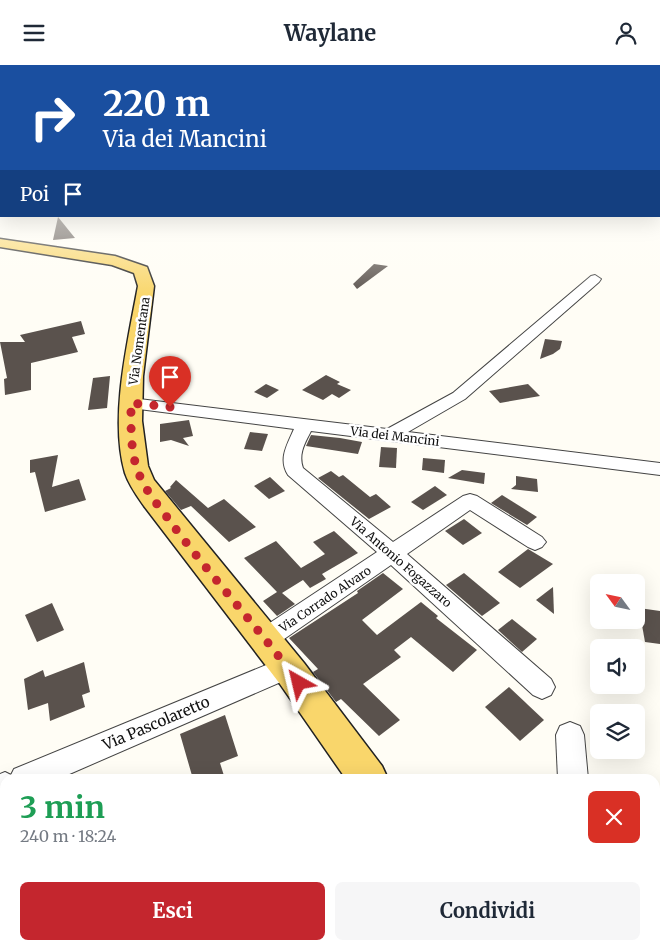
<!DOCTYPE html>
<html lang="it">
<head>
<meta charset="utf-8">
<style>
	body { margin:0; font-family:Merriweather,serif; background:#f6f6f7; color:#1f2937; height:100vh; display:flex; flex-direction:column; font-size:19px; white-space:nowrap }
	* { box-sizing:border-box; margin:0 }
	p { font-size:16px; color:#747a83 }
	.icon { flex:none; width:28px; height:28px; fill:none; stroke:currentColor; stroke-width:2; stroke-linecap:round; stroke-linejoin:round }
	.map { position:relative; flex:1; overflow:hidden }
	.side { position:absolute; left:0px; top:709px; width:660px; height:176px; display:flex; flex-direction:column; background:#fff; border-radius:15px 15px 0 0; box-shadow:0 5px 20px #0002 }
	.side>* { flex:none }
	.top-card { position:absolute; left:0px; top:0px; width:660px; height:152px; box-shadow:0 5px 20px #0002; background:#1a4fa0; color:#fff; overflow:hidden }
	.needle { width:32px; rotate:303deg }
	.controls { position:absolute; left:590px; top:509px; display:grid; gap:10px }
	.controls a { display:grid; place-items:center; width:55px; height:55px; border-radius:8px; background:#fff; box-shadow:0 5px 20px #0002; font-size:25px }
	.pin { position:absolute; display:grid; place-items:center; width:42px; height:42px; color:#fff; margin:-51px -21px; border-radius:50% 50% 50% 0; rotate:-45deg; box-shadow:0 0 5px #0007 }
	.pin .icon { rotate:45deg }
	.me { position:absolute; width:55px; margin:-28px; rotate:323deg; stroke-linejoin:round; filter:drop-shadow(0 0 4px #0008) }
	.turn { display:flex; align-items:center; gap:18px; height:105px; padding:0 20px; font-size:22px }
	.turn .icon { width:65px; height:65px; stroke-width:2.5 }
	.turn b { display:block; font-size:35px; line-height:42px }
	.then { display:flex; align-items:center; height:48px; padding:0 20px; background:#0003; gap:10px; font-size:19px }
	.round { display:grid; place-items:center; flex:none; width:52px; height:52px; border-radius:8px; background:#f6f6f7 }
	.overview { display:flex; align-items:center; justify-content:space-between; height:85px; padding:0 20px }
	h1 { font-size:30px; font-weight:700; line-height:38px; color:#1e9e55 }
	.cta { display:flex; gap:10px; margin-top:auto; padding:10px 20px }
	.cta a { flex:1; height:58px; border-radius:8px; background:#c4262e; color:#fff; font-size:20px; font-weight:700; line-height:58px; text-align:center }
	.cta a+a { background:#f6f6f7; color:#1f2937 }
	header { display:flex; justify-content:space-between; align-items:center; height:65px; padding:0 20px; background:#fff; font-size:22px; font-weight:700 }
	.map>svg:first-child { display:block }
	.building { fill:#5a524d }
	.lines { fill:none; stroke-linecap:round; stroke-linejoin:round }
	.minor-casing { stroke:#444; stroke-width:2 }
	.major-casing { stroke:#222; stroke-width:3 }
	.minor { fill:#fff; fill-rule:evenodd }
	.major { fill:#f9d66b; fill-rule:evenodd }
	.route { stroke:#c4262e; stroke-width:9; stroke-dasharray:0 16.2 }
	.labels { text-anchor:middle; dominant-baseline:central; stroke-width:5; stroke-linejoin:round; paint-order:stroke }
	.street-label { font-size:12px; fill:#111; stroke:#fff }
	.near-street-label { font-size:15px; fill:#111; stroke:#fff }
</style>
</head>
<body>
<header><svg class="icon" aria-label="menu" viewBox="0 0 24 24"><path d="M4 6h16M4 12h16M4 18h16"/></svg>Waylane<svg class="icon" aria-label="person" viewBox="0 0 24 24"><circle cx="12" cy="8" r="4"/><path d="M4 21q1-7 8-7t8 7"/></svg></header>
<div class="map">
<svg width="660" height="884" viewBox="0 0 660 884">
	<rect width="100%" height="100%" fill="#fffdf5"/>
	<g class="building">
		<polygon points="58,152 75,173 53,175"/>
		<polygon points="374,199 388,201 357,224 353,219"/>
		<polygon points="81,256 85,269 72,272 78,287 31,298 31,325 5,330 4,314 7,313 0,277 25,277 20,270"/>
		<polygon points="545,274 562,276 560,284 553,289 540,294"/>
		<polygon points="326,310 340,317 337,319 351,325 339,333 332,329 323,335 302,325"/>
		<polygon points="110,311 107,343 88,345 93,313"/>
		<polygon points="266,319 279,325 267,333 254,327"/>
		<polygon points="528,319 540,331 500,338 489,326"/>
		<polygon points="189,355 193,371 183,373 189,381 171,375 160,377 160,359"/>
		<polygon points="250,367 268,369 262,386 244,384"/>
		<polygon points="311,370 340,373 362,377 358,389 306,381"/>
		<polygon points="381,382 397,383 396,403 379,402"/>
		<polygon points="58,390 52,422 79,414 86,435 45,447 35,407 30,408 30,395"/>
		<polygon points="423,393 445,395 444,408 422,405"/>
		<polygon points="462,405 485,408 484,419 448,413"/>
		<polygon points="331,406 339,412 343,410 370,432 376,429 391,442 369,454 318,413"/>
		<polygon points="516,411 537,414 538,427 511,424 516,420"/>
		<polygon points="270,412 285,426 269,434 254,421"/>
		<polygon points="176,415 208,443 224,434 256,462 229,477 191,441 181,445 165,426 171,423 170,422"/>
		<polygon points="435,421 447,430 423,445 411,437"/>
		<polygon points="502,430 526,445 537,452 527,460 491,438"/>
		<polygon points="464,454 482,468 463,480 445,466"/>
		<polygon points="334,466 358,488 322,509 326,514 310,523 303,515 282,528 295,539 277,551 263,536 277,527 244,493 276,476 301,503 325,489 313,477"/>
		<polygon points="528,484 553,499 520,523 498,507"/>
		<polygon points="383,508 403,524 362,555 377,570 421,537 438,551 436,553 477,585 453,607 411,572 394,585 401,592 363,619 400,655 379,671 341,634 336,637 313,607 318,604 289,573 358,528 357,526"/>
		<polygon points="464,508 500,538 482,551 446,520"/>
		<polygon points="553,522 554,549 536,535"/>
		<polygon points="52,538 64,565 37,577 25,550"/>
		<polygon points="639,543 660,546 660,579 645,577"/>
		<polygon points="512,554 537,574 522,587 498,565"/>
		<polygon points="84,597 90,627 82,630 85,642 50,656 48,638 28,645 24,614 43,605 45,612"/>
		<polygon points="509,622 544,655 520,676 485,642"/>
		<polygon points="225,650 238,691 220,698 225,714 193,714 180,669"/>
	</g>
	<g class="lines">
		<defs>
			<g id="minor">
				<rect x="0" y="138" width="1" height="6"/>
				<path d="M595,210l6,4 -2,3 -134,117 -57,33 252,31v12l-349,-44c-6,12 -13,23 -8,37l90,74 70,-46 7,-2 7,2 65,41 4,5 -4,5 -7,3 -7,-3 -58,-37 -63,44 144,125 4,8 -4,8 -9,4 -9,-4 -142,-130 -117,81 -9,3 -9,-3 -3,-7 3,-7 121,-80 -89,-77c-10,-16 -1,-30 6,-46l-163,-21 -6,-1 -2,-4 2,-4 6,-1 256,31 66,-36 138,-117z"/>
				<polygon points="288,591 297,594 301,602 297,610 58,714 5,714 5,737 0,739 0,709 5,707 11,710 14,704"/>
				<polygon points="570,657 580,661 584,670 588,714 558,714 556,670 560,661"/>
				<polygon points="567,880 601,880 602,884 568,884"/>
			</g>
			<g id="major">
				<path d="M0,174l115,17 32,11 7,19 -11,90 -1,45 6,45 6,14 150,183 78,103 6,13h-42l-66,-95 -136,-178c-7,-10 -15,-21 -19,-33 -16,-55 3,-132 13,-187l-4,-13 -22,-8 -112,-18z"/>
				<polygon points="472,880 519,880 521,884 474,884"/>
			</g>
		</defs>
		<use href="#minor" class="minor-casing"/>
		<use href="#major" class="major-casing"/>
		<use href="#minor" class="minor"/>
		<use href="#major" class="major"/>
	</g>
	<linearGradient id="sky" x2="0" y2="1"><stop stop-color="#95c6ee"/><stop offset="0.47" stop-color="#fffefa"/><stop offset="1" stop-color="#fffefa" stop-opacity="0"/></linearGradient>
	<rect width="660" height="232" fill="url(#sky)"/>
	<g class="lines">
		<path class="route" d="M170,342l-39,-4c0,23 -1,50 8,71 8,20 24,37 36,54 40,53 85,102 124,155"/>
	</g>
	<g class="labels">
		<g class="street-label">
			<text transform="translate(139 276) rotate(-82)">Via Nomentana</text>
			<text transform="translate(395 371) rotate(7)">Via dei Mancini</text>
			<text transform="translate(401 497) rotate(41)">Via Antonio Fogazzaro</text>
			<text transform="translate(325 534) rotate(-34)">Via Corrado Alvaro</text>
		</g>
		<g class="near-street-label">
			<text transform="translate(156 658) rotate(-23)">Via Pascolaretto</text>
		</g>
	</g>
</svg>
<div class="controls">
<a><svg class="needle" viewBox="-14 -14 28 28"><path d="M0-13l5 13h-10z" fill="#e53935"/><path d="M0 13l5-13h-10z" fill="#747a83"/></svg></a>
<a><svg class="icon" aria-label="sound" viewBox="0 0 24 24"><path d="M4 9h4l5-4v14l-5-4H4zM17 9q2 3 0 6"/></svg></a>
<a><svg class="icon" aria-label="layers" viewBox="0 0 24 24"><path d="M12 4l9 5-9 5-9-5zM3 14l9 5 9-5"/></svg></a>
</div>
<div class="pin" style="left:170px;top:342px;background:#d93025"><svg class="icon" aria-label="arrive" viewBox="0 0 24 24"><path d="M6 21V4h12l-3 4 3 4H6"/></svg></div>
<svg class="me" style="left:299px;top:618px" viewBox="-20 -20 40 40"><path d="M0-17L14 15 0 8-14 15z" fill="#c4262e" stroke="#fff" stroke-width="4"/></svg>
<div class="top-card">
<div class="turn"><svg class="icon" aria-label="right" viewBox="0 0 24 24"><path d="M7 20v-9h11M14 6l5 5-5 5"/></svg><div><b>220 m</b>Via dei Mancini</div></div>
<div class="then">Poi<svg class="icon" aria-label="arrive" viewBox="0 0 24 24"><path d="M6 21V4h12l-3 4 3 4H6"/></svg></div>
</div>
<section class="side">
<div class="overview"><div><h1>3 min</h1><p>240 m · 18:24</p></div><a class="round" style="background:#d93025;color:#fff"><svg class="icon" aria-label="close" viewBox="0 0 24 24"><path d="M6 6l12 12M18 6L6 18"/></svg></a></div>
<div class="cta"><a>Esci</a><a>Condividi</a></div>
</section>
</div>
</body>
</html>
